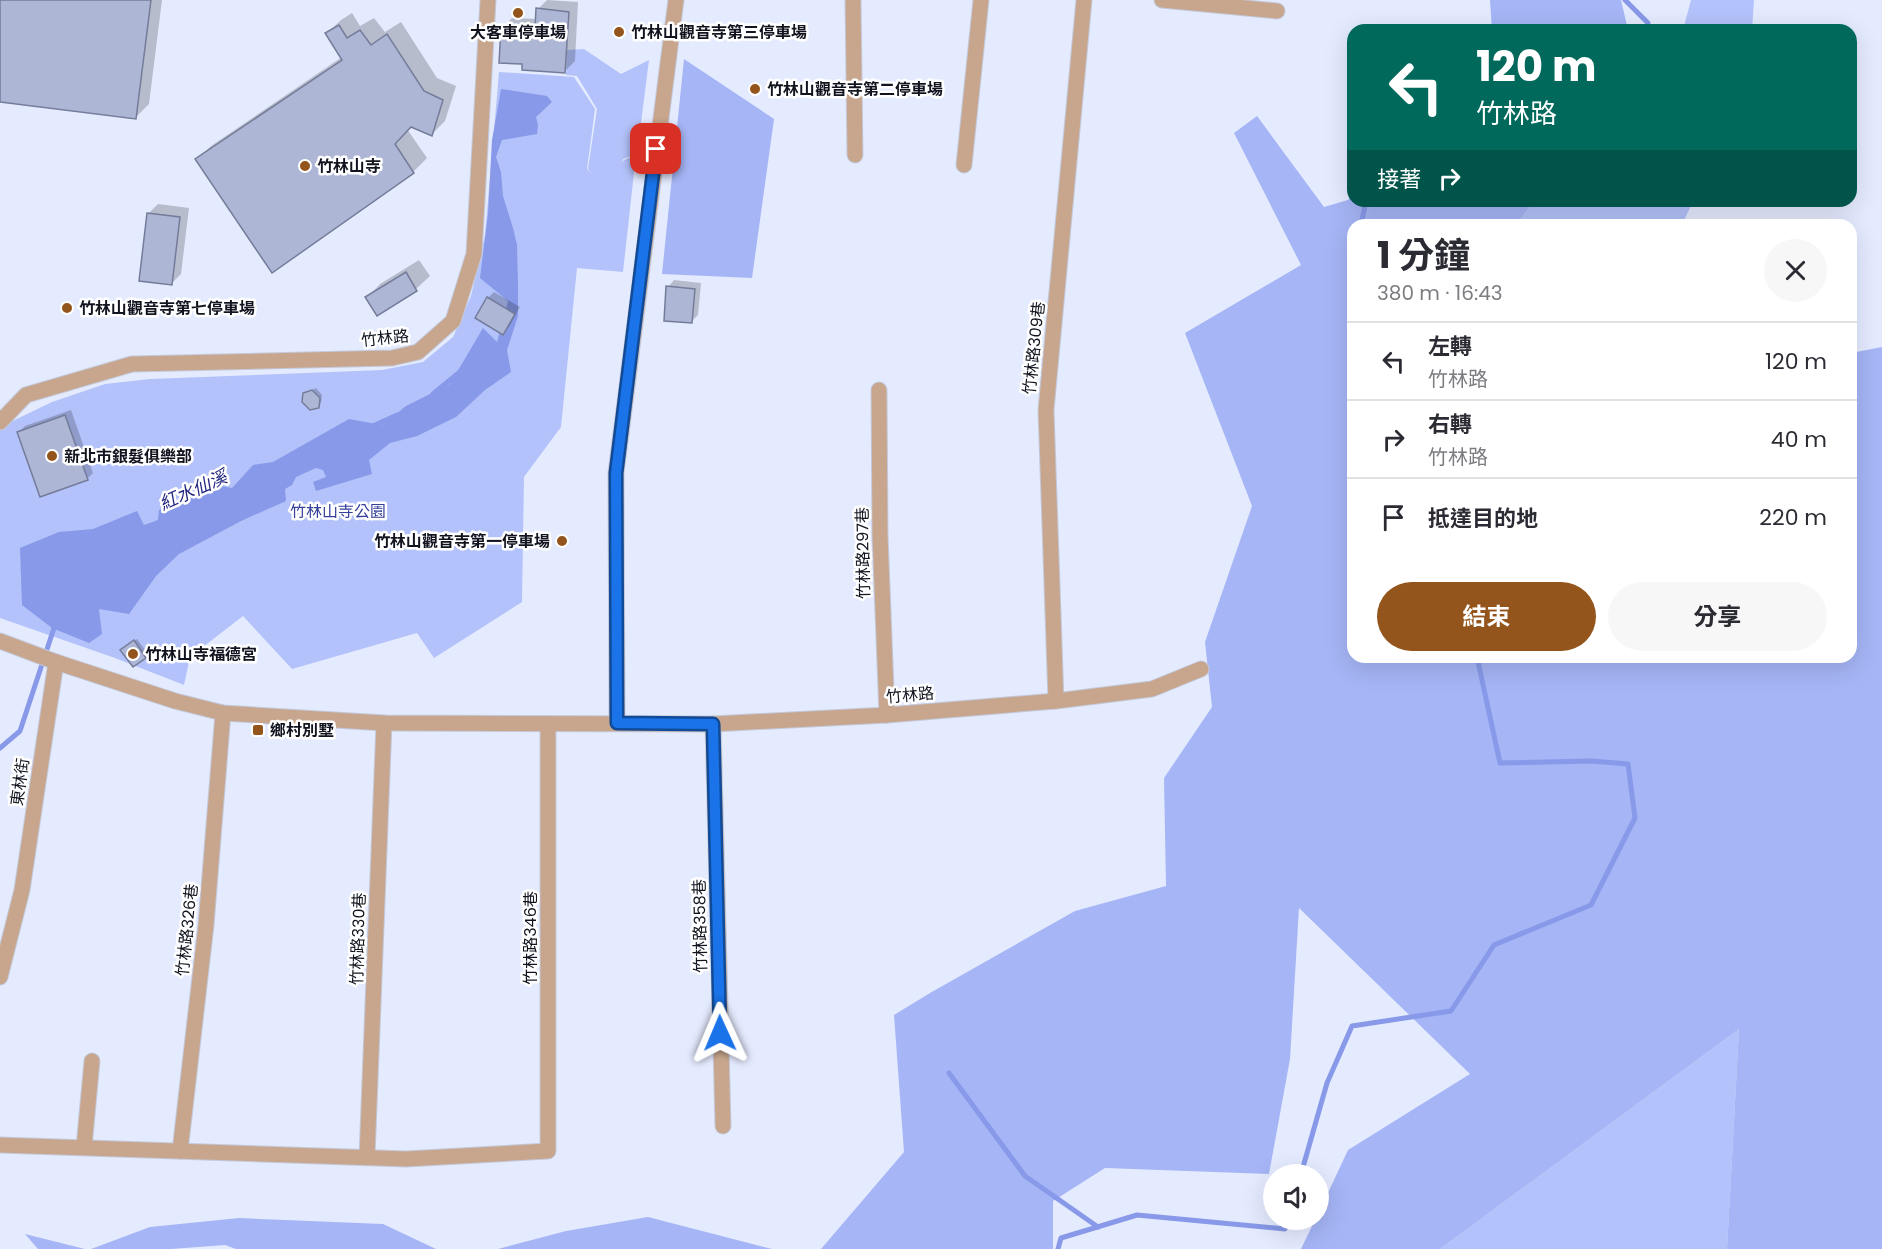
<!DOCTYPE html>
<html lang="zh-TW">
<head>
<meta charset="utf-8">
<style>
	body { margin:0; font-family:Poppins,"Noto Sans TC",sans-serif; background:#f7f7f7; color:#2b2b33; height:100vh; display:flex; flex-direction:column; font-size:22px; white-space:nowrap }
	* { box-sizing:border-box; margin:0 }
	p { font-size:20px; color:#7c7c81 }
	.icon { flex:none; width:33px; height:33px; fill:none; stroke:currentColor; stroke-width:2; stroke-linecap:round; stroke-linejoin:round }
	.map { position:relative; flex:1; overflow:hidden }
	.details { position:absolute; left:1347px; top:219px; width:510px; height:444px; display:flex; flex-direction:column; background:#fff; border-radius:18px; box-shadow:0 6px 24px #0002 }
	.details>* { flex:none }
	.hud { position:absolute; left:1347px; top:24px; width:510px; height:183px; border-radius:18px; box-shadow:0 6px 24px #0002; background:#00695c; color:#fff; overflow:hidden }
	.buttons { position:absolute; left:1263px; top:1164px; display:grid; gap:12px }
	.buttons a { display:grid; place-items:center; width:66px; height:66px; border-radius:50%; background:#fff; box-shadow:0 6px 24px #0002; font-size:30px }
	.pin { position:absolute; display:grid; place-items:center; width:51px; height:51px; color:#fff; margin:-26px; border-radius:12px; box-shadow:0 3px 9px #0006 }
	.me { position:absolute; width:66px; margin:-33px; rotate:359deg; stroke-linejoin:round; filter:drop-shadow(0 0 4px #0008) }
	.turn { display:flex; align-items:center; gap:21px; height:126px; padding:0 30px; font-size:27px }
	.turn .icon { width:78px; height:78px; stroke-width:2.5 }
	.turn b { display:block; font-size:42px; line-height:51px }
	.then { display:flex; align-items:center; height:57px; padding:0 30px; background:#0003; gap:12px; font-size:22px }
	.round { display:grid; place-items:center; flex:none; width:63px; height:63px; border-radius:32px; background:#f7f7f7 }
	.headline { display:flex; align-items:center; justify-content:space-between; height:102px; padding:0 30px }
	h1 { font-size:36px; font-weight:700; line-height:45px }
	.button { display:flex; gap:12px; margin-top:auto; padding:12px 30px }
	.button a { flex:1; height:69px; border-radius:36px; background:#93551b; color:#fff; font-size:24px; font-weight:700; line-height:69px; text-align:center }
	.button a+a { background:#f7f7f7; color:#2b2b33 }
	ul { padding:0; list-style:none }
	li { display:flex; align-items:center; gap:18px; height:78px; padding:0 30px; border-top:2px solid #e1e1e2 }
	li div { flex:1 }
	li b { display:block; font-size:22px }
	li em { font-style:normal }
	.map>svg:first-child { display:block }
	.green { fill:#b3c2fa }
	.forest { fill:#a5b5f5 }
	.water { fill:#8799e8 }
	.shadow { fill:#0003 }
	.lines { fill:none; stroke-linecap:round; stroke-linejoin:round }
	.stream { stroke:#8799e8; stroke-width:5 }
	.building { fill:#aeb6d6; stroke:#747c9a; stroke-width:1.5 }
	.street-casing { stroke:#c3c9db; stroke-width:17 }
	.street { stroke:#c8a68d; stroke-width:15 }
	.route-casing { stroke:#114b97; stroke-width:15 }
	.route { stroke:#1a73e8; stroke-width:10 }
	.poi-dot { fill:#93551b; stroke:#fff; stroke-width:2 }
	.labels { text-anchor:middle; dominant-baseline:central; stroke-width:5; stroke-linejoin:round; paint-order:stroke }
	.poi-label { font-size:16px; font-weight:bold; fill:#11141f; stroke:#fff; text-anchor:start }
	.street-label { font-size:16px; fill:#11141f; stroke:#fff }
	.park-label { font-size:16px; fill:#36409b; stroke:#fff }
	.water-label { font-size:18px; font-style:italic; fill:#232780; stroke:#fff }
</style>
</head>
<body>
<div class="map">
<svg width="1882" height="1249" viewBox="0 0 1882 1249">
	<rect width="100%" height="100%" fill="#e5ebff"/>
	<g class="green">
		<polygon points="1691,0 1754,0 1752,30 1683,30"/>
		<polygon points="584,49 621,74 649,60 637,154 623,159 622,163 624,160 636,155 623,272 577,268 561,427 524,477 522,602 434,658 417,633 292,669 243,616 190,657 184,685 115,658 0,618 0,427 52,402 105,384 150,379 382,370 423,362 453,337 471,296 485,235 499,72 574,77 595,109 587,169 593,174 588,169 597,109 577,76 566,75 567,50"/>
		<polygon points="1535,201 1693,201 1682,225 1515,225"/>
		<polygon points="1739,1029 1727,1249 1440,1249"/>
	</g>
	<g class="forest">
		<polygon points="1490,0 1621,0 1628,30 1492,30"/>
		<polygon points="684,59 774,119 752,278 662,274"/>
		<polygon points="1257,116 1324,207 1348,200 1353,193 1353,201 1535,201 1515,225 1353,225 1353,657 1851,657 1851,353 1882,347 1882,1249 1727,1249 1739,1029 1440,1249 1301,1249 1315,1220 1318,1220 1319,1212 1348,1150 1470,1074 1299,908 1290,1059 1269,1174 1105,1168 1053,1201 1053,1249 814,1249 821,1249 904,1152 894,1015 930,993 1075,911 1166,886 1164,778 1212,707 1205,642 1252,506 1185,333 1301,265 1234,133"/>
		<polygon points="648,1217 772,1249 498,1249 566,1231"/>
		<polygon points="239,1218 383,1224 436,1249 236,1249 225,1245 171,1249 91,1249 150,1227"/>
		<polygon points="25,1234 85,1249 38,1249"/>
	</g>
	<polygon class="water" points="501,89 547,96 552,102 536,117 538,125 537,134 502,140 496,157 501,172 503,196 513,228 517,245 518,285 518,316 507,350 511,372 485,390 456,417 417,436 390,443 369,460 372,474 316,491 313,482 326,477 323,470 316,468 296,477 292,485 285,489 286,501 241,521 179,554 156,576 129,614 99,609 102,634 89,643 52,628 22,605 20,548 59,532 93,529 137,511 144,525 158,520 159,510 216,485 232,488 253,465 273,462 349,419 382,425 406,406 450,384 483,328 497,342 508,301 480,278 488,214 492,140"/>
	<g class="shadow">
		<polygon points="0,0 162,0 149,104 136,117 0,101"/>
		<polygon points="547,0 578,2 575,61 565,71 524,62 502,28 512,18 537,19 538,9"/>
		<polygon points="352,13 360,26 374,18 385,32 401,22 437,78 456,86 445,121 432,134 411,125 407,129 427,158 414,171 272,270 197,159 211,146 342,57 327,33 341,20"/>
		<polygon points="158,204 189,208 181,274 171,284 148,214"/>
		<polygon points="419,260 430,276 416,289 377,314 367,298 380,284"/>
		<polygon points="674,280 701,283 698,315 692,321 668,287"/>
		<polygon points="494,292 520,307 509,327 503,333 488,298"/>
		<polygon points="316,388 322,395 321,403 318,406 305,394"/>
		<polygon points="71,410 93,473 87,479 19,432 25,426"/>
		<polygon points="137,639 148,654 133,665 125,647"/>
	</g>
	<g class="lines">
		<g class="stream">
			<polyline points="1625,0 1648,23 1645,30"/>
			<polyline points="1361,225 1366,201"/>
			<polyline points="433,394 461,371"/>
			<polyline points="373,426 397,415"/>
			<polyline points="0,748 20,731 54,628 58,624"/>
			<polyline points="949,1073 1025,1176 1098,1227"/>
			<polyline points="1301,1174 1327,1083 1352,1026 1451,1011 1494,945 1591,905 1635,818 1628,764 1592,761 1500,763 1477,657"/>
			<polyline points="1058,1249 1061,1238 1137,1215 1285,1229 1288,1220"/>
		</g>
	</g>
	<g class="building">
		<polygon points="0,0 151,0 136,119 0,102"/>
		<polygon points="536,8 569,12 565,73 522,70 522,64 499,63 501,27 535,29"/>
		<polygon points="339,25 347,38 360,30 371,45 387,34 424,91 443,100 432,136 411,127 395,144 414,173 272,273 195,159 342,60 325,33"/>
		<polygon points="147,213 180,217 172,285 139,281"/>
		<polygon points="406,272 417,291 377,316 365,297"/>
		<polygon points="666,286 695,289 692,323 664,321"/>
		<polygon points="487,297 515,314 503,335 475,318"/>
		<polygon points="312,390 320,398 319,408 310,410 302,402 303,393"/>
		<polygon points="65,415 88,480 40,497 17,432"/>
		<polygon points="134,640 146,658 133,667 120,650"/>
	</g>
	<g class="lines">
		<defs>
			<g id="street">
				<polyline points="853,0 855,155"/>
				<polyline points="1162,0 1277,11"/>
				<polyline points="964,165 981,0"/>
				<polyline points="879,390 880,535 887,715"/>
				<polyline points="0,422 26,395 132,364 392,358 418,352 453,321 474,254 488,0"/>
				<polyline points="0,641 56,662 175,701 223,713 384,723 713,724 887,715 1056,701 1152,689 1201,669"/>
				<polyline points="1056,701 1046,410 1084,0"/>
				<polyline points="617,723 616,473 676,0"/>
				<polyline points="713,724 723,1126"/>
				<polyline points="0,977 22,890 56,662"/>
				<polyline points="0,1145 406,1159 548,1151 548,724"/>
				<polyline points="84,1147 92,1061"/>
				<polyline points="180,1151 206,925 223,713"/>
				<polyline points="367,1157 384,723"/>
			</g>
		</defs>
		<use href="#street" class="street-casing"/>
		<use href="#street" class="street"/>
	</g>
	<g class="lines">
		<defs>
			<polyline id="route" points="656,149 616,473 617,723 713,724 720,1033"/>
		</defs>
		<use href="#route" class="route-casing"/>
		<use href="#route" class="route"/>
	</g>
	<g class="poi-dot">
		<circle cx="518" cy="13" r="6"/>
		<circle cx="619" cy="32" r="6"/>
		<circle cx="755" cy="89" r="6"/>
		<circle cx="305" cy="166" r="6"/>
		<circle cx="67" cy="308" r="6"/>
		<circle cx="52" cy="456" r="6"/>
		<circle cx="562" cy="541" r="6"/>
		<circle cx="133" cy="654" r="6"/>
		<rect x="252" y="724" width="12" height="12" rx="3"/>
	</g>
	<g class="labels">
		<g class="poi-label">
			<text x="518" y="32" text-anchor="middle">大客車停車場</text>
			<text x="631" y="32">竹林山觀音寺第三停車場</text>
			<text x="767" y="89">竹林山觀音寺第二停車場</text>
			<text x="317" y="166">竹林山寺</text>
			<text x="79" y="308">竹林山觀音寺第七停車場</text>
			<text x="64" y="456">新北市銀髮俱樂部</text>
			<text x="550" y="541" text-anchor="end">竹林山觀音寺第一停車場</text>
			<text x="145" y="654">竹林山寺福德宮</text>
			<text x="270" y="730">鄉村別墅</text>
		</g>
		<g class="street-label">
			<text transform="translate(385 338) rotate(-6)">竹林路</text>
			<text transform="translate(1034 348) rotate(-84)">竹林路309巷</text>
			<text transform="translate(863 553) rotate(-91)">竹林路297巷</text>
			<text transform="translate(910 695) rotate(-5)">竹林路</text>
			<text transform="translate(20 782) rotate(-82)">東林街</text>
			<text transform="translate(700 926) rotate(-91)">竹林路358巷</text>
			<text transform="translate(187 930) rotate(-84)">竹林路326巷</text>
			<text transform="translate(530 938) rotate(-90)">竹林路346巷</text>
			<text transform="translate(358 939) rotate(-88)">竹林路330巷</text>
		</g>
		<g class="park-label">
			<text x="338" y="511">竹林山寺公園</text>
		</g>
		<g class="water-label">
			<text transform="translate(193 490) rotate(-24)">紅水仙溪</text>
		</g>
	</g>
</svg>
<div class="buttons">
<a><svg class="icon" aria-label="sound" viewBox="0 0 24 24"><path d="M4 9h4l5-4v14l-5-4H4zM17 9q2 3 0 6"/></svg></a>
</div>
<div class="pin" style="left:656px;top:149px;background:#d93025"><svg class="icon" aria-label="arrive" viewBox="0 0 24 24"><path d="M6 21V4h12l-3 4 3 4H6"/></svg></div>
<svg class="me" style="left:720px;top:1033px" viewBox="-20 -20 40 40"><path d="M0-17L14 15 0 8-14 15z" fill="#1a73e8" stroke="#fff" stroke-width="4"/></svg>
<div class="hud">
<div class="turn"><svg class="icon" aria-label="left" viewBox="0 0 24 24"><path d="M17 20v-9H6M10 6l-5 5 5 5"/></svg><div><b>120 m</b>竹林路</div></div>
<div class="then">接著<svg class="icon" aria-label="right" viewBox="0 0 24 24"><path d="M7 20v-9h11M14 6l5 5-5 5"/></svg></div>
</div>
<section class="details">
<div class="headline"><div><h1>1 分鐘</h1><p>380 m · 16:43</p></div><a class="round"><svg class="icon" aria-label="close" viewBox="0 0 24 24"><path d="M6 6l12 12M18 6L6 18"/></svg></a></div>
<ul>
<li><svg class="icon" aria-label="left" viewBox="0 0 24 24"><path d="M17 20v-9H6M10 6l-5 5 5 5"/></svg><div><b>左轉</b><p>竹林路</p></div><em>120 m</em></li>
<li><svg class="icon" aria-label="right" viewBox="0 0 24 24"><path d="M7 20v-9h11M14 6l5 5-5 5"/></svg><div><b>右轉</b><p>竹林路</p></div><em>40 m</em></li>
<li><svg class="icon" aria-label="arrive" viewBox="0 0 24 24"><path d="M6 21V4h12l-3 4 3 4H6"/></svg><div><b>抵達目的地</b></div><em>220 m</em></li>
</ul>
<div class="button"><a>結束</a><a>分享</a></div>
</section>
</div>
</body>
</html>
